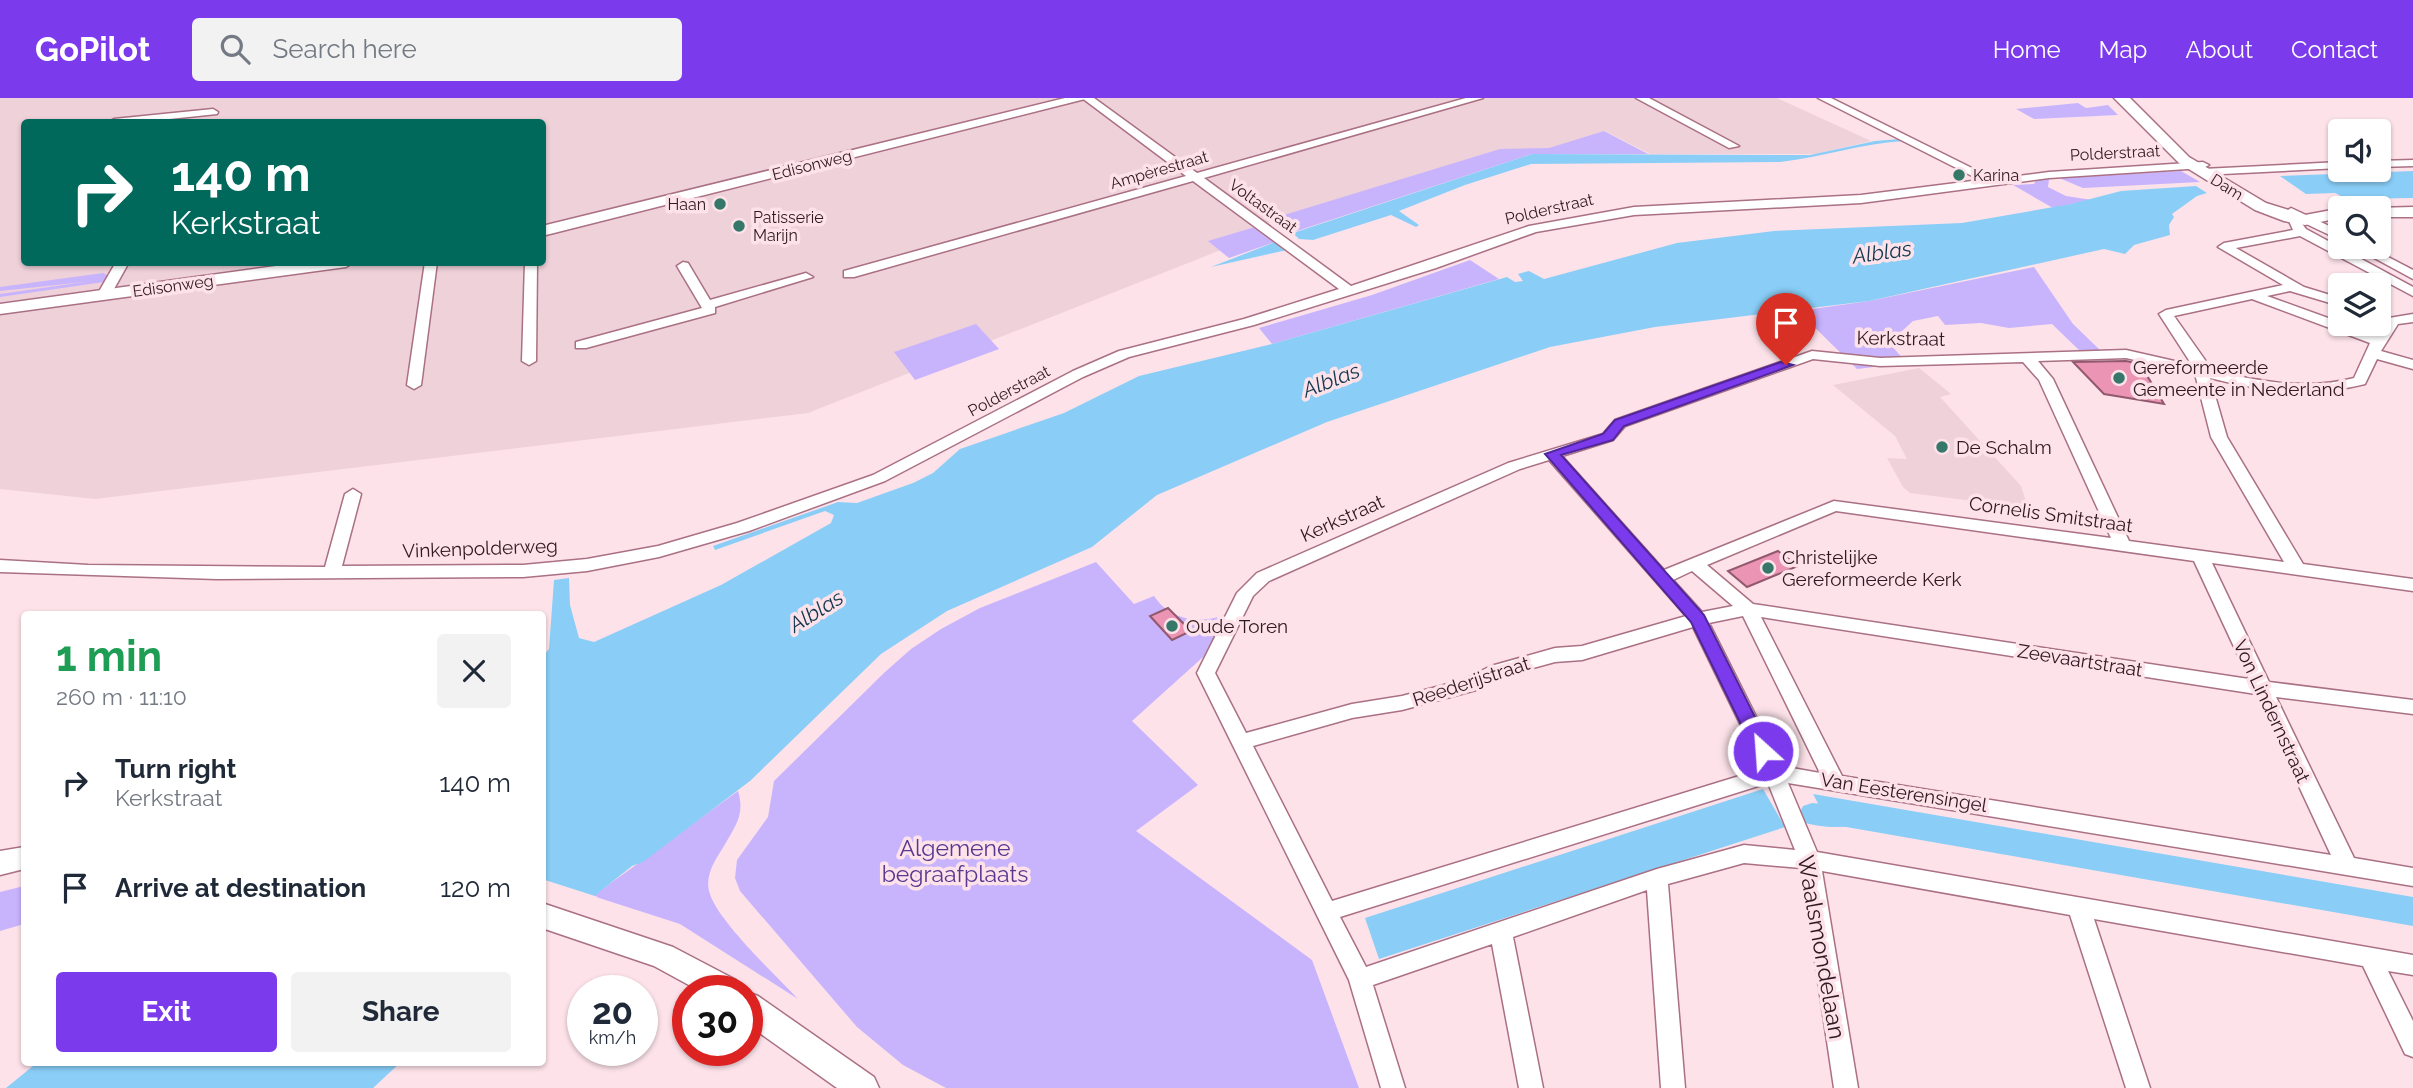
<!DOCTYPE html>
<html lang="en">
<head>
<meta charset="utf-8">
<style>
	body { margin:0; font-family:Raleway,sans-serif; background:#f2f2f3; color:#1f2937; height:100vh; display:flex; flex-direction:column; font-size:26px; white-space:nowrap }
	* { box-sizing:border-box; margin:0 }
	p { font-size:23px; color:#747a83 }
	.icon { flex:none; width:38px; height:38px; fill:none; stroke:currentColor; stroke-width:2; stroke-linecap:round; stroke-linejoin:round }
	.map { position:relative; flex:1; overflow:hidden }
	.panel { position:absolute; left:21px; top:513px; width:525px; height:455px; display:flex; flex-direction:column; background:#fff; border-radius:7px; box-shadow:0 2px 5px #0004 }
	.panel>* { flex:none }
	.guide { position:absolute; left:21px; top:21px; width:525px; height:147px; border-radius:7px; box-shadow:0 2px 5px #0004; background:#00695c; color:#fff; overflow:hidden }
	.tools { position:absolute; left:2328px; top:21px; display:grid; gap:14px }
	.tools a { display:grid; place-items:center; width:63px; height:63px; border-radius:7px; background:#fff; box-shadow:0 2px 5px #0004; font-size:35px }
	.speed { position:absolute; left:567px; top:877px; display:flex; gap:14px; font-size:35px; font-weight:700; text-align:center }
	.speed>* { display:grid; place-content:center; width:91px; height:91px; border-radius:50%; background:#fff; box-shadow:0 2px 5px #0004; line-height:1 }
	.speed small { font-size:18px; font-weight:400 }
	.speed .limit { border:10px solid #d22; background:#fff; color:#111 }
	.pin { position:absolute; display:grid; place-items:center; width:60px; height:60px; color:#fff; margin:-72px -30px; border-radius:50% 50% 50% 0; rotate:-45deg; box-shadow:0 0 7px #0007 }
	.pin .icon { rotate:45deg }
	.me { position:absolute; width:77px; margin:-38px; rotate:334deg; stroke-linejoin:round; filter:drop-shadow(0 0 5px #0008) }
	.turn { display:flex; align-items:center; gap:24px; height:147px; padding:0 35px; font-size:32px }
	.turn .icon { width:91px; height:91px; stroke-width:2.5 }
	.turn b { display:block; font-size:49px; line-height:60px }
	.round { display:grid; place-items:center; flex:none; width:74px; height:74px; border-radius:7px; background:#f2f2f3 }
	.head { display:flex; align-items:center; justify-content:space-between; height:119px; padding:0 35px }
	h1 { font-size:42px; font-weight:700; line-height:52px; color:#1e9e55 }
	.primary-button { display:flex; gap:14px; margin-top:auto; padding:14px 35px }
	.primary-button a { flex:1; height:80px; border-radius:7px; background:#7c3aed; color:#fff; font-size:28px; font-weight:700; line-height:80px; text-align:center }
	.primary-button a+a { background:#f2f2f3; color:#1f2937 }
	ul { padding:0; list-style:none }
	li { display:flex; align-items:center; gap:21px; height:105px; padding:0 35px }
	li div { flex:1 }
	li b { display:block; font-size:26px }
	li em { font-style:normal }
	header { display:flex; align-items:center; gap:42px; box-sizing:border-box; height:98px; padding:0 35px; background:#7c3aed; color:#fff }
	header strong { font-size:33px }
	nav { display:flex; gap:38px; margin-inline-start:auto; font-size:24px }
	.search { width:490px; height:63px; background:#f2f2f3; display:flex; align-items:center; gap:18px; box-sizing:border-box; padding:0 24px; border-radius:7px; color:#747a83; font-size:26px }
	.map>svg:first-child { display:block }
	.built { fill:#efd1da; fill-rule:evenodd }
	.green { fill:#c8b4fd }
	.water { fill:#8acef7 }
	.pier { fill:#fde2ea }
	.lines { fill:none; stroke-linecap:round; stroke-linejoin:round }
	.canal { fill:#8acef7; fill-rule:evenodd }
	.building { fill:#ec94b4; stroke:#91596d; stroke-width:2 }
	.minor-casing { stroke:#aa7084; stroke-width:3 }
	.tertiary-casing { stroke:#aa7084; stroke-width:3 }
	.minor { fill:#fff; fill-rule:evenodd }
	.tertiary { fill:#fff; fill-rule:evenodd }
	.route { fill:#7c3aed; stroke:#51269a; stroke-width:2 }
	.poi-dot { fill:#357768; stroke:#fde2ea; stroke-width:2.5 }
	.labels { text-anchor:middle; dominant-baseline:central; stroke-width:7; stroke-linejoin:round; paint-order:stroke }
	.far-street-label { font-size:16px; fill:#301922; stroke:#fde2ea }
	.far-poi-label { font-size:16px; fill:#301922; stroke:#fde2ea; text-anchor:start }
	.street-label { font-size:19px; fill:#301922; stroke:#fde2ea }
	.poi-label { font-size:19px; fill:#301922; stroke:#fde2ea; text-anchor:start }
	.water-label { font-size:21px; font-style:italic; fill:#12384e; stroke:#fde2ea }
	.near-park-label { font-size:23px; fill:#583791; stroke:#fde2ea }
	.near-street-label { font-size:23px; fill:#301922; stroke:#fde2ea }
</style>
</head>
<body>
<header>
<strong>GoPilot</strong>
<div class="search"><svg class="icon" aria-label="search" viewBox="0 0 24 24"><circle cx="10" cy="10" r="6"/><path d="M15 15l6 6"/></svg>Search here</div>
<nav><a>Home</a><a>Map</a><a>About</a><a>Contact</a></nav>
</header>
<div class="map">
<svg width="2413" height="990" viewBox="0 0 2413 990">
	<rect width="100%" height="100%" fill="#fde2ea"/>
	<g class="built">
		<path d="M0,0h1777l94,43 -56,13h-165l-45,-23 -54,18 -277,71 -48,28 -418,165 -713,86 -95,-10zM24,24h518v140h-518z"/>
		<polygon points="1919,270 1951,296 1940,299 2021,388 2028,410 1910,395 1903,389 1887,360 1907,361 1895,338 1833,287"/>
	</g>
	<g class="green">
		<polygon points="2078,5 2086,10 2108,7 2118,17 2034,21 2016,11"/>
		<polygon points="1604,33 1648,56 1532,56 1294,134 1288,134 1271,121 1500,51 1549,50"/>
		<polygon points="2181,73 2200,84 2083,90 2059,80"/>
		<polygon points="2049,81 2048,89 2066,98 2092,102 2053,110 2013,87 2034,86 2036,82"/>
		<polygon points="1255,129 1275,144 1229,160 1208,143"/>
		<polygon points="1470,162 1499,181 1272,246 1259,230 1372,197"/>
		<polygon points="2034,169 2073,226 2101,253 2080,253 2052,226 2009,230 1981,225 1945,227 1938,218 1913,223 1889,245 1907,265 1857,271 1798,213 1869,203"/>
		<polygon points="103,175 109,178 104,184 0,199 0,196 84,184 0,193 0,189"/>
		<polygon points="976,226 999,251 915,282 894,254"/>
		<path d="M1096,464l38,42 20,-8c18,27 50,28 77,17l-19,36 -80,72 66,64 -62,46 176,129 47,128h-413l-43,-23 -46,-38 -117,-136 -5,-13 2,-18 31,-43 6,-36 111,-109 26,-23 30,-20 39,-21z"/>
		<path d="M738,693c7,23 -2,34 -14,55 -8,13 -19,28 -15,45 7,29 67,84 89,108l-118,-75 -87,-28z"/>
		<polygon points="24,788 24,826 0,833 0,794"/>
	</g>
	<g class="water">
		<path d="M1900,41l5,2c-43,2 -82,16 -125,21l-249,2 -66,21 -66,26 20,14 -3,2 -25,-12 -78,25 -14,-1 -6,-6 239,-79 278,1 65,-14z"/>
		<polygon points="2413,73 2413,100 2347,101 2335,95 2306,96 2280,78"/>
		<polygon points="2196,88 2207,95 2197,98 2172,116 2174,119 2169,127 2170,137 2134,147 2125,156 2104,151 1869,203 1655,229 1550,249 1327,324 1157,397 1092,449 947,513 881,556 750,683 643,764 632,768 543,839 542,559 549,551 554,482 569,480 570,507 579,540 594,544 721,487 831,425 834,417 825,413 715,452 713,448 838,404 857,405 913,385 933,375 960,351 1064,315 1139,278 1272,246 1507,179 1515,184 1523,183 1518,176 1529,173 1544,181 1677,145 1774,133 1962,125 2071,106 2121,93"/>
		<polygon points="1275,144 1287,152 1211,169"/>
		<polygon points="1763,691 1785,729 1379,861 1365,820"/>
		<polygon points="1813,696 2413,799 2413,828 1829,726"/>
		<polygon points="38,964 401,964 373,990 6,990"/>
	</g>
	<polygon class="pier" points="542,781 598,799 542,843"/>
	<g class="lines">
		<path class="canal" d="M1812,705l52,4 4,8 -4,8c-17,6 -44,5 -61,-1l-4,-8 4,-8z"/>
	</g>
	<g class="building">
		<polygon points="2126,263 2140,266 2164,306 2104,296 2073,264"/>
		<polygon points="1778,453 1798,468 1747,489 1728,473"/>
		<polygon points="1168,510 1191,533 1172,542 1150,518"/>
	</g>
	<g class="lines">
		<defs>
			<g id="minor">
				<polygon points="1082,0 1094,0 1197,75 1466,0 1483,0 1204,80 1351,188 1529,128 1634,109 1861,97 1980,82 1818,0 1831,0 1994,81 2049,74 2203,64 2209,67 2203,70 2049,80 1861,105 1634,117 1536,134 1436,170 1254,227 1129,259 1083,279 885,383 749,433 659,459 587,473 523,479 217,481 0,474 0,462 88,467 325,469 345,396 353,391 361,396 342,468 523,467 587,461 658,448 737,425 873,377 1073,273 1119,253 1244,221 1339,191 1193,83 854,179 844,179 844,173 1186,78"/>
				<polygon points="1636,0 1649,0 1739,48 1729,50"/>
				<polygon points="213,11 218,14 217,16 141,24 109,24 114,21"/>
				<polygon points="2413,62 2413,68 2378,69 2378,63"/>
				<polygon points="2340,64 2340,70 2203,77 2197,74 2203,71"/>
				<path d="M2291,110l49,23v9l-40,-19 6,8 107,58v9l-113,-60 -64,12 68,39 36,11v8l-50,-15 -23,5 108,39 14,-17 24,-4v8l-15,2 -17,27 32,9v9l-36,-10 -12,25c-56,14 -99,8 -155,-6l17,59 76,127 110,15v12l-201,-28 57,119 144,18v14l-137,-17 78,161 59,10v18l-625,-103 29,69 596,103v20l-25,-4 25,50v36l-8,-3 -42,-88 -269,-47 56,169h-24l-56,-173 -248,-44 36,217h-24l-33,-220 -57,-5 -76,21 17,204h-24l-14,-198 -134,47 30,151h-24l-27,-144 -119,41 32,103h-24l-32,-108 -152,-307 40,-80 20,-20 251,-110 95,-29 12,-14 197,-69 68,7 246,-8 66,15 -33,-51 7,-4 117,-25 -65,-38 6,-4 69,-13 -8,-18zM2252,201l118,44 -16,35c-49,13 -98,3 -146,-9l-3,-9 -31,-44zM2126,260l69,16 16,63 73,125 -155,-21 -76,-162 -15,-18zM1813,261l67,7 143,-4 16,18 72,158 -277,-37 -170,69 -102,-114 51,-16 12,-14zM1549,362l137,156 -104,30 -27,2 -64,18 -28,14 -61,16 -50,8 -106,29 -31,-60 38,-77 16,-15 251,-112zM1836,413l358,50 55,118 -496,-75 -46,-39zM1692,473l41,35 -31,6 -29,-32zM1743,518l77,157 -39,-7 -72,-143zM1761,519l495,77 75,161 -489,-79zM1693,529l69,142 -430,132 -79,-155 99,-28 50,-8 74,-20 21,-12 58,-16 27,-2zM1768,685l27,67 -51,-5 -87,24 -291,98 -26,-50z"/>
				<polygon points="2354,149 2369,149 2413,172 2413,181"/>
				<polygon points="116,164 129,164 109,200 99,200 97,197"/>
				<polygon points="425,164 437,164 421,287 414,291 407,287"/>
				<polygon points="525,164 537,164 536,263 529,267 522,263"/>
				<polygon points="683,164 688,165 710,202 806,175 813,179 715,209 715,215 586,250 576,250 576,244 702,210 677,168"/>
			</g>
			<g id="tertiary">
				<polygon points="1065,0 1089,0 542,138 542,128"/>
				<polygon points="2114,0 2130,0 2189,59 2266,105 2305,117 2337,111 2340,120 2305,127 2284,123 2255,112 2179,65"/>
				<polygon points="2413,109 2413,119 2378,119 2378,110 2374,110"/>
				<polygon points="305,164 354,164 346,169 0,216 0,206"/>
				<polygon points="24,749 24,771 0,777 0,753"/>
				<polygon points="542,805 673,849 736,882 740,892 698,892 654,868 542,830"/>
				<polygon points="747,894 758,898 874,979 879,990 837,990 747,926"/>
			</g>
		</defs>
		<use href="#minor" class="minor-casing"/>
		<use href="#tertiary" class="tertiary-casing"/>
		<use href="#minor" class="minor"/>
		<use href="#tertiary" class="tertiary"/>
	</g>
	<polygon class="route" points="1781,264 1793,267 1624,328 1613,342 1561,357 1704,517 1772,653 1763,660 1754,653 1691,524 1545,356 1603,336 1615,322"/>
	<g class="poi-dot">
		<circle cx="1959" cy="77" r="7"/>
		<circle cx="720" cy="106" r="7"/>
		<circle cx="739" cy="128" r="7"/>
		<circle cx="2119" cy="280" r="7"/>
		<circle cx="1942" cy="349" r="7"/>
		<circle cx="1768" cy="470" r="7"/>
		<circle cx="1172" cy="528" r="7"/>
	</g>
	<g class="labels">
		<g class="far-street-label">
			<text transform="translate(2115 55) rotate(-3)">Polderstraat</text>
			<text transform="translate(812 67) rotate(-14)">Edisonweg</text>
			<text transform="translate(1159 72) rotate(-16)">Ampèrestraat</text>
			<text transform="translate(2227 89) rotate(32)">Dam</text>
			<text transform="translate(1263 108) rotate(36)">Voltastraat</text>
			<text transform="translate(1549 111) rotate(-13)">Polderstraat</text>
			<text transform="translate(173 188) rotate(-8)">Edisonweg</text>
			<text transform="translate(1009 293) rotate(-28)">Polderstraat</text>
		</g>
		<g class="far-poi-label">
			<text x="1973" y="77">Karina</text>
			<text x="706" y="106" text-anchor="end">Haan</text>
			<text x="753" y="119">Patisserie<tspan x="753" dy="18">Marijn</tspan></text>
		</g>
		<g class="street-label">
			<text transform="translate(1901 240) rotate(1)">Kerkstraat</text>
			<text transform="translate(2051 416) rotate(8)">Cornelis Smitstraat</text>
			<text transform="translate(1342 420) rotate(-24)">Kerkstraat</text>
			<text transform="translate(480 450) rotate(-2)">Vinkenpolderweg</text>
			<text transform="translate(2080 562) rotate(9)">Zeevaartstraat</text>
			<text transform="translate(1471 583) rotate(-18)">Reederijstraat</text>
			<text transform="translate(2272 613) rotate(65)">Von Lindernstraat</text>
			<text transform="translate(1904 694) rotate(9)">Van Eesterensingel</text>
		</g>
		<g class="poi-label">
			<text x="2133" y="269">Gereformeerde<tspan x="2133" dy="22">Gemeente in Nederland</tspan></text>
			<text x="1956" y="349">De Schalm</text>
			<text x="1782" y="459">Christelijke<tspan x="1782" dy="22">Gereformeerde Kerk</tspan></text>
			<text x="1186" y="528">Oude Toren</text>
		</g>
		<g class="water-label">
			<text transform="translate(1882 154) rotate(-8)">Alblas</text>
			<text transform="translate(1331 282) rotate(-21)">Alblas</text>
			<text transform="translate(816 513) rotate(-32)">Alblas</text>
		</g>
		<g class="near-park-label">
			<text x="955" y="749">Algemene<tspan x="955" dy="26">begraafplaats</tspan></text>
		</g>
		<g class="near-street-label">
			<text transform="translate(1822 849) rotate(80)">Waalsmondelaan</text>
		</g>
	</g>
</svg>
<div class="tools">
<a><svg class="icon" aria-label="sound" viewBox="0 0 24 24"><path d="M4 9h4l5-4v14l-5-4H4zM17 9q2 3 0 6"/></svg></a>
<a><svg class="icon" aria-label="search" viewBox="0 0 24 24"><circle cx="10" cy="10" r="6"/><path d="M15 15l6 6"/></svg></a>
<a><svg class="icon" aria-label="layers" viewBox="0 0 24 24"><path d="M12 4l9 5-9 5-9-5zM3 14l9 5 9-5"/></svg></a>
</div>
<div class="speed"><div>20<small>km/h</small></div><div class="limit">30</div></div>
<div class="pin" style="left:1786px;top:267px;background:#d93025"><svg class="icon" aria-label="arrive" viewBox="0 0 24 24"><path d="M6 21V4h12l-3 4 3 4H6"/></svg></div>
<svg class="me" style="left:1763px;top:653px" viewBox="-20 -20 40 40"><circle r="17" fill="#7c3aed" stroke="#fff" stroke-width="3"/><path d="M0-11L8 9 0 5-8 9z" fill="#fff"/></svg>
<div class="guide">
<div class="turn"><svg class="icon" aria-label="right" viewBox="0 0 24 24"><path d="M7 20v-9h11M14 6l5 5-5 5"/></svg><div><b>140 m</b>Kerkstraat</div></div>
</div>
<section class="panel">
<div class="head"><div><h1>1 min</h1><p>260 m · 11:10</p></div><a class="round"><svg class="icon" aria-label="close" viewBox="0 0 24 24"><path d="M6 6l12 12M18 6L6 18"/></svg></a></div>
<ul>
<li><svg class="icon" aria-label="right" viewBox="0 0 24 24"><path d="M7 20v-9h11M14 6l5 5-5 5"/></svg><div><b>Turn right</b><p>Kerkstraat</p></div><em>140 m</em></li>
<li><svg class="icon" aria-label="arrive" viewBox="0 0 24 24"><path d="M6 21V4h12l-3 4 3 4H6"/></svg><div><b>Arrive at destination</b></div><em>120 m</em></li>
</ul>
<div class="primary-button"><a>Exit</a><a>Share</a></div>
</section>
</div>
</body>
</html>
